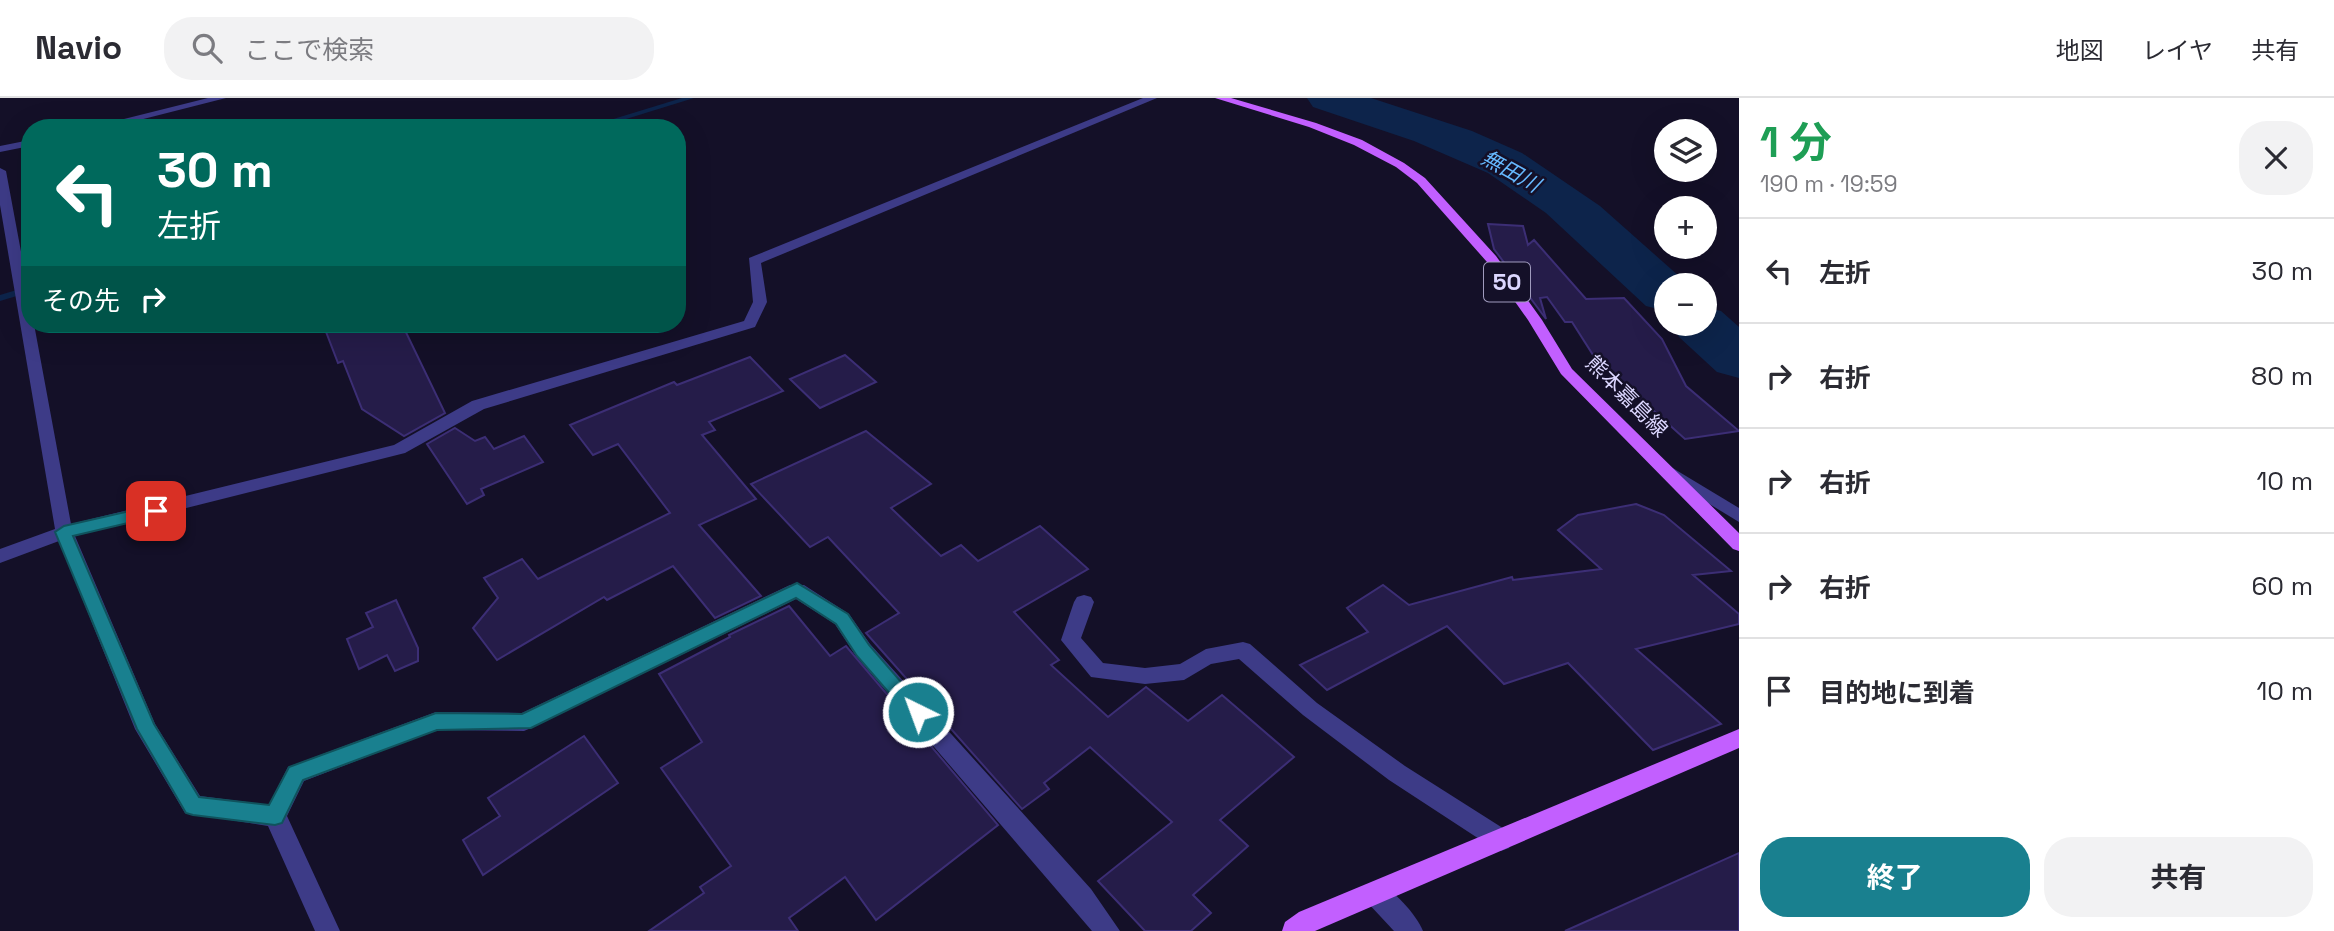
<!DOCTYPE html>
<html lang="ja">
<head>
<meta charset="utf-8">
<style>
	body { margin:0; font-family:"Space Grotesk","Noto Sans JP",sans-serif; background:#f2f2f3; color:#2b2b33; height:100vh; display:flex; flex-direction:column; font-size:26px; white-space:nowrap }
	* { box-sizing:border-box; margin:0 }
	p { font-size:23px; color:#7c7c81 }
	.icon { flex:none; width:38px; height:38px; fill:none; stroke:currentColor; stroke-width:2; stroke-linecap:round; stroke-linejoin:round }
	.map { position:relative; flex:1; overflow:hidden }
	.side { display:flex; flex-direction:column; background:#fff; width:595px }
	.side>* { flex:none }
	.guide { position:absolute; left:21px; top:21px; width:665px; height:214px; border-radius:28px; box-shadow:0 7px 28px #0002; background:#00695c; color:#fff; overflow:hidden }
	.tools { position:absolute; left:1654px; top:21px; display:grid; gap:14px }
	.tools a { display:grid; place-items:center; width:63px; height:63px; border-radius:50%; background:#fff; box-shadow:0 7px 28px #0002; font-size:35px }
	.pin { position:absolute; display:grid; place-items:center; width:60px; height:60px; color:#fff; margin:-30px; border-radius:14px; box-shadow:0 4px 10px #0006 }
	.me { position:absolute; width:77px; margin:-38px; rotate:318deg; stroke-linejoin:round; filter:drop-shadow(0 0 5px #0008) }
	.turn { display:flex; align-items:center; gap:24px; height:147px; padding:0 21px; font-size:32px }
	.turn .icon { width:91px; height:91px; stroke-width:2.5 }
	.turn b { display:block; font-size:49px; line-height:60px }
	.then { display:flex; align-items:center; height:66px; padding:0 21px; background:#0003; gap:14px; font-size:26px }
	.round { display:grid; place-items:center; flex:none; width:74px; height:74px; border-radius:28px; background:#f2f2f3 }
	.overview { display:flex; align-items:center; justify-content:space-between; height:119px; padding:0 21px }
	h1 { font-size:42px; font-weight:700; line-height:52px; color:#1e9e55 }
	.action { display:flex; gap:14px; margin-top:auto; padding:14px 21px }
	.action a { flex:1; height:80px; border-radius:28px; background:#19808f; color:#fff; font-size:28px; font-weight:700; line-height:80px; text-align:center }
	.action a+a { background:#f2f2f3; color:#2b2b33 }
	ul { padding:0; list-style:none }
	li { display:flex; align-items:center; gap:21px; height:105px; padding:0 21px; border-top:2px solid #e1e1e2 }
	li div { flex:1 }
	li b { display:block; font-size:26px }
	li em { font-style:normal }
	header { display:flex; align-items:center; gap:42px; box-sizing:border-box; height:98px; padding:0 35px; background:#fff; border-bottom:2px solid #e1e1e2 }
	header strong { font-size:33px }
	nav { display:flex; gap:38px; margin-inline-start:auto; font-size:24px }
	.search { width:490px; height:63px; background:#f2f2f3; display:flex; align-items:center; gap:18px; box-sizing:border-box; padding:0 24px; border-radius:28px; color:#7c7c81; font-size:26px }
	main { display:flex; flex:1; min-height:0 }
	.map>svg:first-child { display:block }
	.lines { fill:none; stroke-linecap:round; stroke-linejoin:round }
	.stream { fill:#0d244b; fill-rule:evenodd }
	.river { fill:#0d244b; fill-rule:evenodd }
	.building { fill:#251c49; stroke:#3c2e75; stroke-width:2 }
	.minor { fill:#3d3b87; fill-rule:evenodd }
	.primary { fill:#c25fff; fill-rule:evenodd }
	.route { fill:#19808f; stroke:#10535d; stroke-width:2 }
	.labels { text-anchor:middle; dominant-baseline:central; stroke-width:5; stroke-linejoin:round; paint-order:stroke }
	.far-water-label { font-size:21px; font-style:italic; fill:#66b9ff; stroke:#141028 }
	.far-street-label { font-size:21px; fill:#dcd7ff; stroke:#141028 }
	.shield { fill:#141028; stroke:#a09bbe; stroke-width:2 }
	.shield-label { font-size:23px; font-weight:bold; fill:#dcd7ff }
</style>
</head>
<body>
<header>
<strong>Navio</strong>
<div class="search"><svg class="icon" aria-label="search" viewBox="0 0 24 24"><circle cx="10" cy="10" r="6"/><path d="M15 15l6 6"/></svg>ここで検索</div>
<nav><a>地図</a><a>レイヤ</a><a>共有</a></nav>
</header>
<main>
<div class="map">
<svg width="1739" height="833" viewBox="0 0 1739 833">
	<rect width="100%" height="100%" fill="#141028"/>
	<g class="lines">
		<g class="stream">
			<polygon points="682,0 694,0 597,30 584,30"/>
			<polygon points="30,188 30,194 0,203 0,197"/>
		</g>
		<g class="river">
			<polygon points="1307,0 1371,0 1472,33 1522,55 1600,108 1689,187 1666,187 1666,213 1646,208 1546,115 1488,75 1414,43 1313,9"/>
			<polygon points="1704,209 1721,213 1739,229 1739,280 1717,274 1679,239 1670,226 1704,226"/>
		</g>
	</g>
	<g class="building">
		<polygon points="1488,126 1523,128 1528,147 1534,142 1586,201 1624,200 1662,241 1686,288 1739,333 1685,341 1595,260 1572,224 1565,224 1547,199 1540,200 1546,221 1494,151"/>
		<polygon points="323,226 402,226 445,315 404,338 362,311 343,263 338,265"/>
		<polygon points="845,257 876,284 820,310 790,281"/>
		<polygon points="750,259 783,293 709,324 715,332 702,337 756,401 699,427 761,498 715,520 673,468 607,502 604,499 497,562 473,530 498,500 484,480 522,461 538,481 670,415 618,346 593,357 570,327 674,284 677,287"/>
		<polygon points="455,330 475,343 485,339 494,351 524,338 543,364 481,391 484,397 467,406 427,346"/>
		<polygon points="866,333 931,386 891,410 941,458 961,447 978,463 1040,428 1088,471 1014,514 1059,562 1051,567 1108,619 1146,589 1188,623 1222,597 1294,659 1220,722 1248,748 1193,797 1211,815 1191,833 1145,833 1098,783 1172,724 1090,649 1044,685 1049,691 1022,711 866,535 899,515 828,439 810,449 751,386"/>
		<polygon points="1636,406 1664,417 1731,473 1693,477 1739,516 1739,526 1636,551 1721,626 1653,652 1568,565 1504,586 1447,528 1327,592 1300,567 1368,534 1347,510 1383,487 1409,507 1512,479 1513,482 1601,471 1558,432 1578,417"/>
		<polygon points="396,502 418,550 418,563 395,573 387,557 359,571 347,541 373,529 366,515"/>
		<polygon points="789,508 830,558 846,548 998,727 876,822 845,779 789,820 798,833 649,833 704,795 700,789 731,768 661,670 702,644 659,576 730,539 729,537"/>
		<polygon points="584,638 618,685 483,777 463,742 500,718 488,700"/>
		<polygon points="1739,755 1739,833 1565,833"/>
	</g>
	<g class="lines">
		<g class="minor">
			<polygon points="208,0 226,0 108,30 88,30"/>
			<polygon points="1143,0 1157,0 761,165 767,204 755,229 484,311 405,355 75,438 155,626 200,698 269,707 288,669 436,614 522,615 790,487 804,487 849,516 870,546 1091,791 1120,833 1092,833 856,558 835,526 796,501 531,630 524,633 436,632 304,683 287,718 340,833 315,833 268,728 185,715 135,631 59,443 0,465 0,451 55,431 0,107 0,70 6,73 30,202 30,226 34,226 71,426 394,347 472,303 744,223 753,204 749,160"/>
			<polygon points="30,42 30,48 0,54 0,48"/>
			<polygon points="1671,369 1739,410 1739,424 1665,379 1663,375 1665,371"/>
			<polygon points="1084,497 1091,499 1094,504 1081,540 1103,565 1145,570 1180,566 1206,551 1243,544 1250,546 1317,605 1405,668 1509,734 1513,742 1509,750 1501,753 1493,750 1389,682 1303,617 1239,561 1211,566 1184,582 1145,586 1091,579 1061,542 1074,504 1077,499"/>
			<path d="M1376,784c17,7 40,32 47,49h-29l-27,-29 -3,-8 3,-8z"/>
		</g>
		<g class="primary">
			<polygon points="1215,0 1231,0 1316,25 1362,42 1404,65 1425,80 1496,158 1542,222 1572,271 1739,435 1739,453 1733,451 1561,276 1528,222 1487,164 1417,85 1396,69 1354,47 1309,29"/>
			<polygon points="1739,631 1739,650 1315,833 1282,833 1285,824 1299,814"/>
		</g>
	</g>
	<polygon class="route" points="156,407 162,409 162,417 73,438 154,626 199,699 269,707 289,669 436,615 522,616 797,485 848,516 869,547 927,614 925,620 911,620 857,558 836,526 796,500 531,630 437,632 303,682 282,725 275,727 193,717 186,715 137,631 55,434 64,428"/>
	<g class="labels">
		<g class="far-water-label">
			<text transform="translate(1511 73) rotate(29)">無田川</text>
		</g>
		<g class="far-street-label">
			<text transform="translate(1627 298) rotate(45)">熊本嘉島線</text>
		</g>
		<rect class="shield" x="1484" y="164.5" width="46" height="39" rx="5"/>
		<g class="shield-label">
			<text x="1507" y="184">50</text>
		</g>
	</g>
</svg>
<div class="tools">
<a><svg class="icon" aria-label="layers" viewBox="0 0 24 24"><path d="M12 4l9 5-9 5-9-5zM3 14l9 5 9-5"/></svg></a>
<a>+</a>
<a>−</a>
</div>
<div class="pin" style="left:156px;top:413px;background:#d93025"><svg class="icon" aria-label="arrive" viewBox="0 0 24 24"><path d="M6 21V4h12l-3 4 3 4H6"/></svg></div>
<svg class="me" style="left:918px;top:614px" viewBox="-20 -20 40 40"><circle r="17" fill="#19808f" stroke="#fff" stroke-width="3"/><path d="M0-11L8 9 0 5-8 9z" fill="#fff"/></svg>
<div class="guide">
<div class="turn"><svg class="icon" aria-label="left" viewBox="0 0 24 24"><path d="M17 20v-9H6M10 6l-5 5 5 5"/></svg><div><b>30 m</b>左折</div></div>
<div class="then">その先<svg class="icon" aria-label="right" viewBox="0 0 24 24"><path d="M7 20v-9h11M14 6l5 5-5 5"/></svg></div>
</div>
</div>
<section class="side">
<div class="overview"><div><h1>1 分</h1><p>190 m · 19:59</p></div><a class="round"><svg class="icon" aria-label="close" viewBox="0 0 24 24"><path d="M6 6l12 12M18 6L6 18"/></svg></a></div>
<ul>
<li><svg class="icon" aria-label="left" viewBox="0 0 24 24"><path d="M17 20v-9H6M10 6l-5 5 5 5"/></svg><div><b>左折</b></div><em>30 m</em></li>
<li><svg class="icon" aria-label="right" viewBox="0 0 24 24"><path d="M7 20v-9h11M14 6l5 5-5 5"/></svg><div><b>右折</b></div><em>80 m</em></li>
<li><svg class="icon" aria-label="right" viewBox="0 0 24 24"><path d="M7 20v-9h11M14 6l5 5-5 5"/></svg><div><b>右折</b></div><em>10 m</em></li>
<li><svg class="icon" aria-label="right" viewBox="0 0 24 24"><path d="M7 20v-9h11M14 6l5 5-5 5"/></svg><div><b>右折</b></div><em>60 m</em></li>
<li><svg class="icon" aria-label="arrive" viewBox="0 0 24 24"><path d="M6 21V4h12l-3 4 3 4H6"/></svg><div><b>目的地に到着</b></div><em>10 m</em></li>
</ul>
<div class="action"><a>終了</a><a>共有</a></div>
</section>
</main>
</body>
</html>
